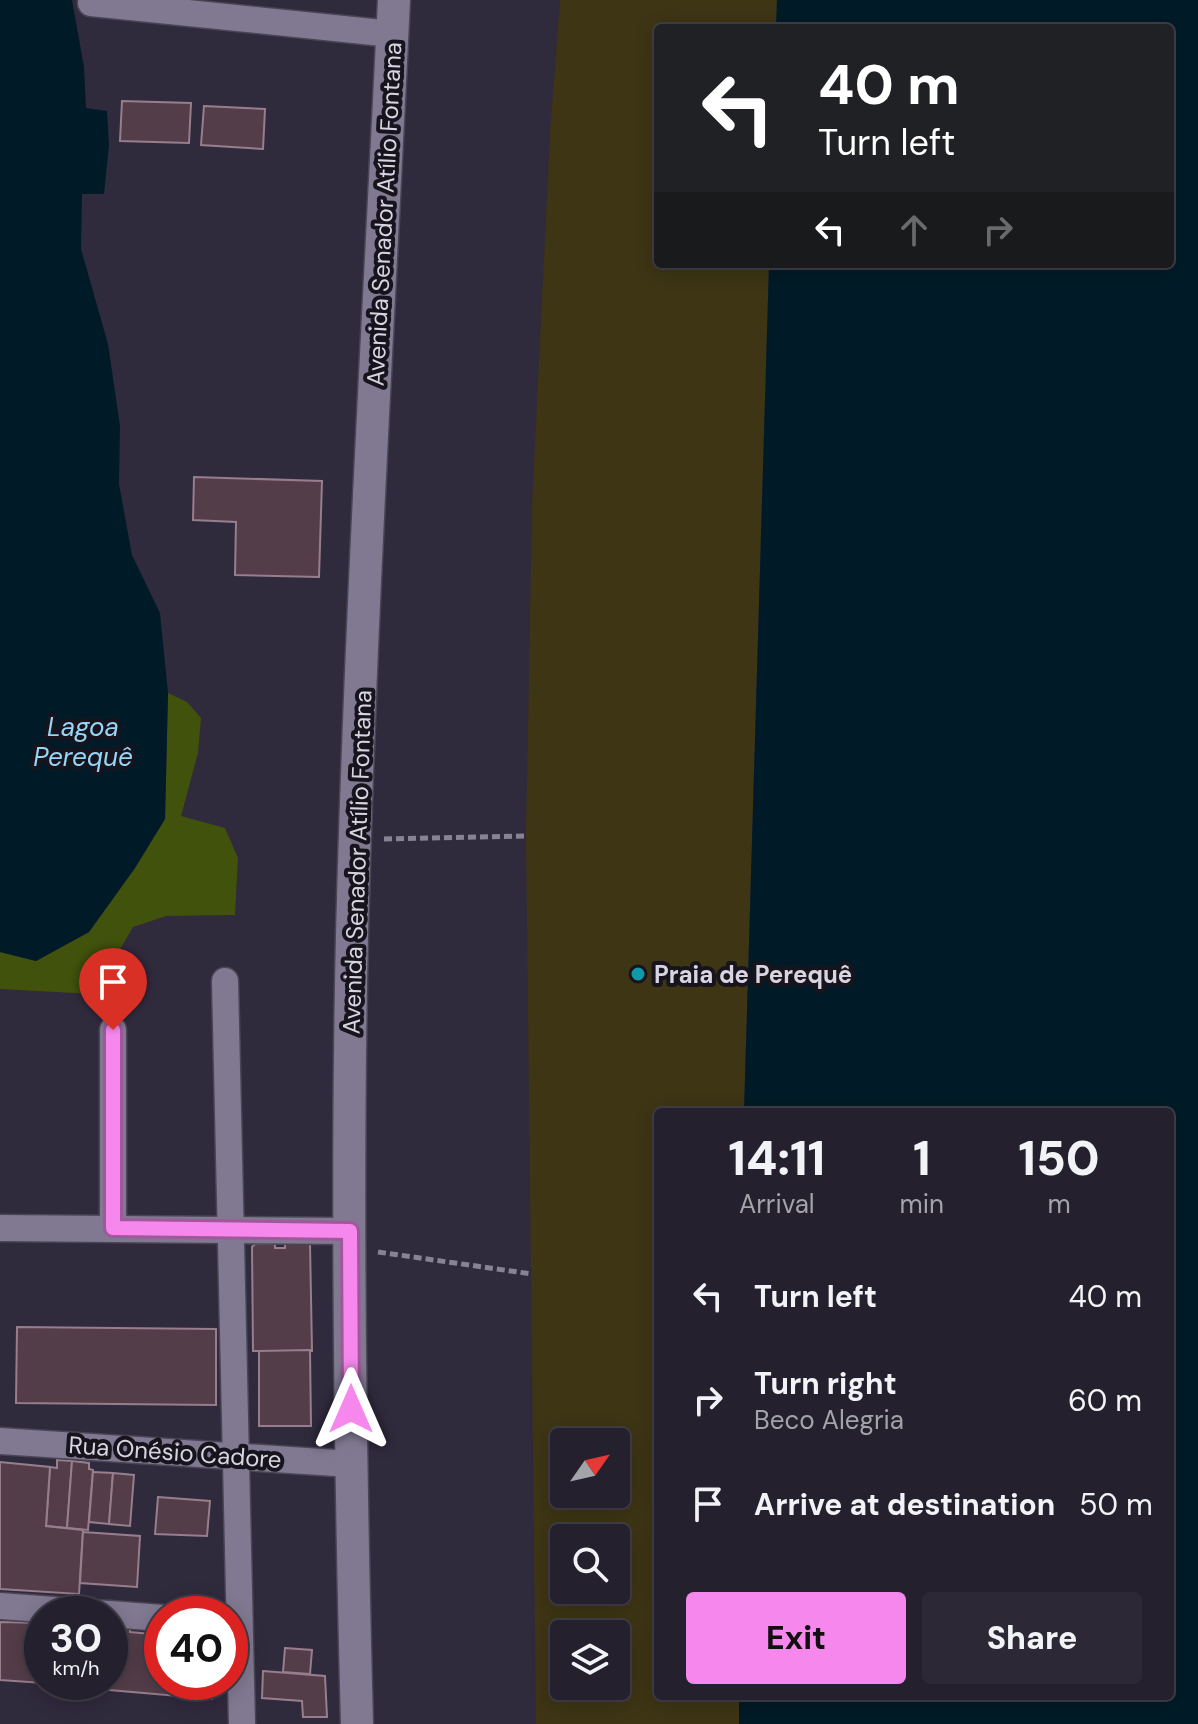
<!DOCTYPE html>
<html lang="en">
<head>
<meta charset="utf-8">
<style>
	body { margin:0; font-family:"DM Sans",sans-serif; background:#2c2836; color:#f1f3f6; height:100vh; display:flex; flex-direction:column; font-size:30px; white-space:nowrap }
	* { box-sizing:border-box; margin:0 }
	p { font-size:26px; color:#a3a3aa }
	.icon { flex:none; width:44px; height:44px; fill:none; stroke:currentColor; stroke-width:2; stroke-linecap:round; stroke-linejoin:round }
	.map { position:relative; flex:1; overflow:hidden }
	.drawer { position:absolute; left:654px; top:1108px; width:520px; height:592px; display:flex; flex-direction:column; background:#24202e; border-radius:8px; box-shadow:0 4px 20px #0003,0 0 0 2px #413e4a }
	.drawer>* { flex:none }
	.guide { position:absolute; left:654px; top:24px; width:520px; height:244px; border-radius:8px; box-shadow:0 4px 20px #0003,0 0 0 2px #413e4a; background:#202124; color:#fff; overflow:hidden }
	.needle { width:52px; rotate:56deg }
	.controls { position:absolute; left:550px; top:1428px; display:grid; gap:16px }
	.controls a { display:grid; place-items:center; width:80px; height:80px; border-radius:8px; background:#24202e; box-shadow:0 4px 20px #0003,0 0 0 2px #413e4a; font-size:40px }
	.speed { position:absolute; left:24px; top:1596px; display:flex; gap:16px; font-size:40px; font-weight:700; text-align:center }
	.speed>* { display:grid; place-content:center; width:104px; height:104px; border-radius:50%; background:#24202e; box-shadow:0 4px 20px #0003,0 0 0 2px #413e4a; line-height:1 }
	.speed small { font-size:20px; font-weight:400 }
	.speed .limit { border:12px solid #d22; background:#fff; color:#111 }
	.pin { position:absolute; display:grid; place-items:center; width:68px; height:68px; color:#fff; margin:-82px -34px; border-radius:50% 50% 50% 0; rotate:-45deg; box-shadow:0 0 8px #0007 }
	.pin .icon { rotate:45deg }
	.me { position:absolute; width:88px; margin:-44px; rotate:0deg; stroke-linejoin:round; filter:drop-shadow(0 0 6px #0008) }
	.turn { display:flex; align-items:center; gap:28px; height:168px; padding:0 32px; font-size:36px }
	.turn .icon { width:104px; height:104px; stroke-width:2.5 }
	.turn b { display:block; font-size:56px; line-height:68px }
	.lanes { display:flex; align-items:center; height:76px; padding:0 32px; background:#0003; justify-content:center; gap:40px; direction:ltr }
	.lanes .off { opacity:.35 }
	.eta { display:flex; justify-content:space-evenly; align-items:center; height:136px; text-align:center }
	.eta b { font-size:48px; font-weight:800; line-height:56px }
	.action { display:flex; gap:16px; margin-top:auto; padding:16px 32px }
	.action a { flex:1; height:92px; border-radius:8px; background:#f688ed; color:#111; font-size:32px; font-weight:800; line-height:92px; text-align:center }
	.action a+a { background:#2c2836; color:#f1f3f6 }
	ul { padding:0; list-style:none }
	li { display:flex; align-items:center; gap:24px; height:104px; padding:0 32px }
	li div { flex:1 }
	li b { display:block; font-size:30px }
	li em { font-style:normal }
	.map>svg:first-child { display:block }
	.green { fill:#40520b }
	.sand { fill:#3d3514; fill-rule:evenodd }
	.water { fill:#001b27 }
	.building { fill:#533d49; stroke:#977e8c; stroke-width:2 }
	.lines { fill:none; stroke-linecap:round; stroke-linejoin:round }
	.minor-casing { stroke:#4a4555; stroke-width:29 }
	.tertiary-casing { stroke:#4a4555; stroke-width:35 }
	.path { stroke:#878393; stroke-width:5; stroke-dasharray:8 4; stroke-linecap:butt }
	.minor { stroke:#807991; stroke-width:26 }
	.tertiary { stroke:#807991; stroke-width:32 }
	.route-casing { stroke:#a0589a; stroke-width:20 }
	.route { stroke:#f688ed; stroke-width:14 }
	.culture-dot { fill:#0f9aa8; stroke:#17141d; stroke-width:3 }
	.labels { text-anchor:middle; dominant-baseline:central; stroke-width:8; stroke-linejoin:round; paint-order:stroke }
	.street-label { font-size:24px; fill:#d8d5e2; stroke:#17141d }
	.poi-label { font-size:24px; font-weight:bold; fill:#d8d5e2; stroke:#17141d; text-anchor:start }
	.water-label { font-size:26px; font-style:italic; fill:#95d6f7; stroke:#17141d }
</style>
</head>
<body>
<div class="map">
<svg width="1198" height="1724" viewBox="0 0 1198 1724">
	<rect width="100%" height="100%" fill="#302a3d"/>
	<polygon class="green" points="168,693 187,702 201,718 198,753 181,816 225,828 238,858 235,915 166,916 133,927 94,994 0,989 0,952 36,961 89,932 135,868 165,819"/>
	<path class="sand" d="M560,0h217l-1,28h-118v236h111l-25,848h-86v584h81v28h-203l-10,-888 6,-329 18,-373zM564,1442h52v52h-52zM564,1538h52v52h-52zM564,1634h52v52h-52z"/>
	<g class="water">
		<polygon points="0,0 72,0 84,67 86,108 107,111 109,145 104,194 82,194 81,249 108,344 120,426 119,484 132,555 160,613 168,693 165,819 135,868 89,932 36,961 0,952"/>
		<polygon points="777,0 1198,0 1198,1724 739,1724 739,1696 1170,1696 1170,1112 744,1112 769,264 1170,264 1170,28 776,28"/>
	</g>
	<g class="building">
		<polygon points="122,101 191,103 189,143 120,141"/>
		<polygon points="204,106 265,109 263,149 201,145"/>
		<polygon points="194,477 322,481 319,577 235,575 236,522 193,520"/>
		<polygon points="255,1244 275,1244 275,1248 285,1248 285,1244 310,1244 312,1351 253,1351 252,1247"/>
		<polygon points="17,1327 216,1329 216,1405 16,1403"/>
		<polygon points="310,1350 311,1426 259,1426 259,1351"/>
		<polygon points="57,1460 72,1461 67,1528 46,1526 50,1467 57,1468"/>
		<polygon points="72,1461 89,1463 89,1469 93,1470 88,1530 67,1528"/>
		<polygon points="0,1462 50,1467 46,1526 83,1530 79,1594 0,1589"/>
		<polygon points="93,1472 113,1473 109,1524 89,1522"/>
		<polygon points="113,1473 134,1475 130,1526 109,1524"/>
		<polygon points="158,1497 210,1501 207,1536 155,1534"/>
		<polygon points="83,1532 140,1536 137,1587 80,1583"/>
		<polygon points="0,1622 42,1623 42,1682 73,1682 72,1685 0,1680"/>
		<polygon points="110,1626 130,1627 130,1632 162,1635 162,1682 213,1682 212,1699 75,1687 75,1682 110,1682"/>
		<polygon points="285,1648 312,1650 310,1674 283,1672"/>
		<polygon points="263,1671 325,1676 327,1717 303,1717 302,1701 262,1698"/>
	</g>
	<g class="lines">
		<defs>
			<g id="minor">
				<polyline points="91,3 392,34"/>
				<polyline points="225,981 242,1724"/>
				<polyline points="113,1030 113,1228"/>
				<polyline points="0,1228 350,1231"/>
				<polyline points="0,1441 351,1464"/>
				<polyline points="0,1606 109,1614"/>
				<polyline points="110,1614 162,1618"/>
			</g>
			<path id="tertiary" d="M357,1724c-7,-263 -11,-526 -5,-789 8,-312 27,-623 42,-935"/>
		</defs>
		<use href="#minor" class="minor-casing"/>
		<use href="#tertiary" class="tertiary-casing"/>
		<g class="path">
			<polyline points="384,839 526,836"/>
			<polyline points="378,1252 532,1274"/>
		</g>
		<use href="#minor" class="minor"/>
		<use href="#tertiary" class="tertiary"/>
	</g>
	<g class="lines">
		<defs>
			<polyline id="route" points="113,1030 113,1228 350,1231 351,1409"/>
		</defs>
		<use href="#route" class="route-casing"/>
		<use href="#route" class="route"/>
	</g>
	<circle class="culture-dot" cx="638" cy="974" r="8"/>
	<g class="labels">
		<g class="street-label">
			<text transform="translate(384 214) rotate(-87)">Avenida Senador Atílio Fontana</text>
			<text transform="translate(357 862) rotate(-88)">Avenida Senador Atílio Fontana</text>
			<text transform="translate(175 1452) rotate(4)">Rua Onésio Cadore</text>
		</g>
		<g class="poi-label">
			<text x="654" y="974">Praia de Perequê</text>
		</g>
		<g class="water-label">
			<text x="83" y="727">Lagoa<tspan x="83" dy="30">Perequê</tspan></text>
		</g>
	</g>
</svg>
<div class="controls">
<a><svg class="needle" viewBox="-14 -14 28 28"><path d="M0-13l5 13h-10z" fill="#e53935"/><path d="M0 13l5-13h-10z" fill="#a3a3aa"/></svg></a>
<a><svg class="icon" aria-label="search" viewBox="0 0 24 24"><circle cx="10" cy="10" r="6"/><path d="M15 15l6 6"/></svg></a>
<a><svg class="icon" aria-label="layers" viewBox="0 0 24 24"><path d="M12 4l9 5-9 5-9-5zM3 14l9 5 9-5"/></svg></a>
</div>
<div class="speed"><div>30<small>km/h</small></div><div class="limit">40</div></div>
<div class="pin" style="left:113px;top:1030px;background:#d93025"><svg class="icon" aria-label="arrive" viewBox="0 0 24 24"><path d="M6 21V4h12l-3 4 3 4H6"/></svg></div>
<svg class="me" style="left:351px;top:1409px" viewBox="-20 -20 40 40"><path d="M0-17L14 15 0 8-14 15z" fill="#f688ed" stroke="#fff" stroke-width="4"/></svg>
<div class="guide">
<div class="turn"><svg class="icon" aria-label="left" viewBox="0 0 24 24"><path d="M17 20v-9H6M10 6l-5 5 5 5"/></svg><div><b>40 m</b>Turn left</div></div>
<div class="lanes"><svg class="icon" aria-label="left" viewBox="0 0 24 24"><path d="M17 20v-9H6M10 6l-5 5 5 5"/></svg><svg class="icon off" aria-label="ahead" viewBox="0 0 24 24"><path d="M12 20V5M6 11l6-6 6 6"/></svg><svg class="icon off" aria-label="right" viewBox="0 0 24 24"><path d="M7 20v-9h11M14 6l5 5-5 5"/></svg></div>
</div>
<section class="drawer">
<div class="eta">
<div><b>14:11</b><p>Arrival</p></div>
<div><b>1</b><p>min</p></div>
<div><b>150</b><p>m</p></div>
</div>
<ul>
<li><svg class="icon" aria-label="left" viewBox="0 0 24 24"><path d="M17 20v-9H6M10 6l-5 5 5 5"/></svg><div><b>Turn left</b></div><em>40 m</em></li>
<li><svg class="icon" aria-label="right" viewBox="0 0 24 24"><path d="M7 20v-9h11M14 6l5 5-5 5"/></svg><div><b>Turn right</b><p>Beco Alegria</p></div><em>60 m</em></li>
<li><svg class="icon" aria-label="arrive" viewBox="0 0 24 24"><path d="M6 21V4h12l-3 4 3 4H6"/></svg><div><b>Arrive at destination</b></div><em>50 m</em></li>
</ul>
<div class="action"><a>Exit</a><a>Share</a></div>
</section>
</div>
</body>
</html>
